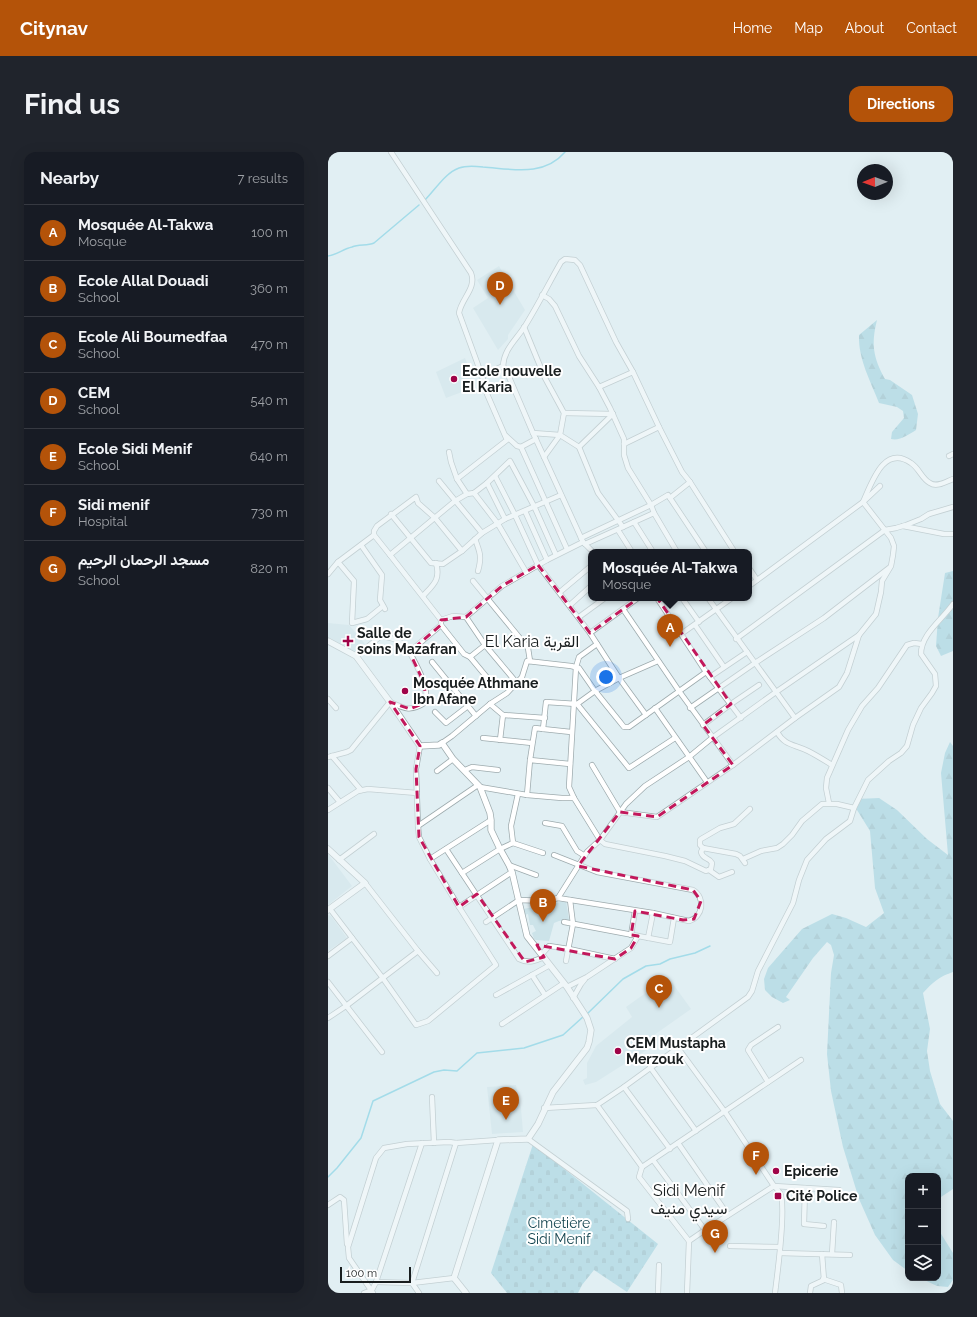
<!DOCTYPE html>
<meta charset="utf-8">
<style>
body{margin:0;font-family:Raleway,Vazirmatn,sans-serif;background:#20242c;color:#f1f3f6}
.controls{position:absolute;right:12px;bottom:12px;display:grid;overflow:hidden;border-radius:8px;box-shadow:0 4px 16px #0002}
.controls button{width:36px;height:36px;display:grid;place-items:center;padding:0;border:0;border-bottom:1px solid #363941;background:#171b24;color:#f1f3f6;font:20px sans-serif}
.compass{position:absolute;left:529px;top:12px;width:36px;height:36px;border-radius:50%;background:#171b24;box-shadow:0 4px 16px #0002;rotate:269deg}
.scale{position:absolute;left:12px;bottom:10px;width:71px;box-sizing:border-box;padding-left:4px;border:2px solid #191e1f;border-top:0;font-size:11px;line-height:14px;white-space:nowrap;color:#191e1f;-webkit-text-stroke:3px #fff;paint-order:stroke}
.you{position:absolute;left:278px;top:525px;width:14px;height:14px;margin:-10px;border:3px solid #fff;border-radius:50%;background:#1a73e8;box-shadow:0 0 0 6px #1a73e833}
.badge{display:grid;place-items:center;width:26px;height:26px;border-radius:50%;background:#b45309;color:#fff;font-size:13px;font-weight:700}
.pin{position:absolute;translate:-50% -33px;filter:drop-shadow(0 1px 2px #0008)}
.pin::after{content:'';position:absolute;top:21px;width:14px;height:12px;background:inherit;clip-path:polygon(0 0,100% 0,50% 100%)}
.popup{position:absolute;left:260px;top:397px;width:164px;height:52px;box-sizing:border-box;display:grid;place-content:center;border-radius:8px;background:#171b24;filter:drop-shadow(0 1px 3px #0005);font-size:13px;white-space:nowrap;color:#9ea1a6}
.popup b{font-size:15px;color:#f1f3f6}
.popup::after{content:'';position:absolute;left:50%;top:100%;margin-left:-8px;border:8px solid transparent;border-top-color:#171b24}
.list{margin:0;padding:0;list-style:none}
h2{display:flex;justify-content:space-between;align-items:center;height:52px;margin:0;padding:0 16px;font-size:17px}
h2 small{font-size:13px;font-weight:400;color:#9ea1a6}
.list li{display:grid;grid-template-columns:26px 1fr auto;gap:12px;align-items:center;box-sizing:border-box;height:56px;padding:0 16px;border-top:1px solid #363941}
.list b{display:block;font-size:15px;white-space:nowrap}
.list p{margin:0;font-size:13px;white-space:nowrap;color:#9ea1a6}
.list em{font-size:13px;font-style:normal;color:#9ea1a6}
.icon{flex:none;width:22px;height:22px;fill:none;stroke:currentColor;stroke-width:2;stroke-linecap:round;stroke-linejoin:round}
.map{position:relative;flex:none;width:625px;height:1141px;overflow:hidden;border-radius:12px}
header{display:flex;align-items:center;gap:24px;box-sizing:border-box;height:56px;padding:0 20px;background:#b45309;color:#fff}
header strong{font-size:19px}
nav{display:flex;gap:22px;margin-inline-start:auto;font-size:14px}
.intro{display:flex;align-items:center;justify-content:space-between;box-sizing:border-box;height:96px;padding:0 24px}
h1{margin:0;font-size:28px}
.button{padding:10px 18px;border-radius:12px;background:#b45309;color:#fff;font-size:14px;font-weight:700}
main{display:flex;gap:24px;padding:0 24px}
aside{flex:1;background:#171b24;border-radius:12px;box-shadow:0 4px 16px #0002}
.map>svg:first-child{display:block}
.built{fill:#cce3e9}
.forest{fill:url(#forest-firs)}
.cemetery{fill:url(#cemetery-stones)}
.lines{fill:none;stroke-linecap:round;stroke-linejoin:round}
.stream{stroke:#57c5de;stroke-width:1.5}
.minor-casing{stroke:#9eabae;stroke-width:6}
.tertiary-casing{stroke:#9eabae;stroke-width:7}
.minor{stroke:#fff;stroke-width:4.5}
.tertiary{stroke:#fff;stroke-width:5.5}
.marked{fill:none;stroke:#c2185b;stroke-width:3;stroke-dasharray:8 5;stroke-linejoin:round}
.poi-dot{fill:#9f0348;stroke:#fff;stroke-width:1.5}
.labels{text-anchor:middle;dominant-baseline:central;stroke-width:4;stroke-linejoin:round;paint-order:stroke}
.poi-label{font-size:14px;font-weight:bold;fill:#191e1f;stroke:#fff;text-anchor:start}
.park-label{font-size:14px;fill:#144550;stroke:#fff}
.quarter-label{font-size:16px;fill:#191e1f;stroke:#fff}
</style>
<header>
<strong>Citynav</strong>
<nav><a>Home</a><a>Map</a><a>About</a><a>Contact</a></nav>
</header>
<div class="intro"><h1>Find us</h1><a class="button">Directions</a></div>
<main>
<aside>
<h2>Nearby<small>7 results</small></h2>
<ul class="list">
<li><span class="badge">A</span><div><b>Mosquée Al-Takwa</b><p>Mosque</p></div><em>100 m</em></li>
<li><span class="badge">B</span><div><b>Ecole Allal Douadi</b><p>School</p></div><em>360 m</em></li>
<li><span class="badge">C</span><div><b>Ecole Ali Boumedfaa</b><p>School</p></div><em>470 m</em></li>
<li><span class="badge">D</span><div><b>CEM</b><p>School</p></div><em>540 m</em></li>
<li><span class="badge">E</span><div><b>Ecole Sidi Menif</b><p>School</p></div><em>640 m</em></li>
<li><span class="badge">F</span><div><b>Sidi menif</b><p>Hospital</p></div><em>730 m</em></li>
<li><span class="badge">G</span><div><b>مسجد الرحمان الرحيم</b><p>School</p></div><em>820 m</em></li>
</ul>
</aside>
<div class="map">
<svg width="625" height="1141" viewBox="0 0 625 1141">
<defs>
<pattern id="forest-firs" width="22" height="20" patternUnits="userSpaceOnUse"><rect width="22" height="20" fill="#8ecbda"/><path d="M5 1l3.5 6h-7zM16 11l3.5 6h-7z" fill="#7aaebb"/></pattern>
<pattern id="cemetery-stones" width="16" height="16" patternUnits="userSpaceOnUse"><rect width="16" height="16" fill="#8ecbda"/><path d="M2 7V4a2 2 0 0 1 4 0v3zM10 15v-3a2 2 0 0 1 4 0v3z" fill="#7aaebb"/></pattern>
</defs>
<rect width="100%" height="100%" fill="#e1eff3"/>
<g class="built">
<path d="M171,114L197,158L180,183V187L170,198L145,156L160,146L149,128Z"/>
<path d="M137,206L144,223L141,225L143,229L141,230L143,234L142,237L118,246L108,220Z"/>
<path d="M0,471L21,473L37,492L26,500L0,485Z"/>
<path d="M0,702L24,734L0,753Z"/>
<path d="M238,749L241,768L231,769L226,771L221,789L208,788L206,787L204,781L208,779L205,773H202L200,762L196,763L195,757Z"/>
<path d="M0,763L3,764L19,786L0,799Z"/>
<path d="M340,825L363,857L319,888L320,897L268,930L257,933L255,928L259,926V911L268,894L304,865L298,855Z"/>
<path d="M188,933L193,956L195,980L164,982L159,935Z"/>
</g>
<g class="forest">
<path d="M549,168C543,192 545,205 557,227L562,228L584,243L590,262L588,278C580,283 572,289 563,287L564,280L576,266L575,259L569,255L551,251C543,230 530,207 531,183Z"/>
<path d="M625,419V499L613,504L608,494L610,466L617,421Z"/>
<path d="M622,590L625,594V820C612,824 604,831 595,841L602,877L599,899L602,919L612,952L625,969V1037L610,1047V1024H580V1119L565,1108L547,1083L531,1047L515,995L503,939L499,902L503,821L506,803L503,793L499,790L485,806L458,845L462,848L455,851L444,845L437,838L436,827L440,816L474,777L504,762L518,766L538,775L556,761L547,736L542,679L529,658V647L551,646L569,658L599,687L620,703L613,621L617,601Z"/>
<path d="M610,1077L625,1101V1128L620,1135L609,1134L592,1126H610Z"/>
</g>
<path class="cemetery" d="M205,992L330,1092L299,1140L266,1118L254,1133L250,1141H179L163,1121Z"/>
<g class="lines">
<g class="stream">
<path d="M97,48C107,38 117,21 131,16C139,13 147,14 155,15C184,17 216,25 237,0"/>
<path d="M0,104C9,103 15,97 24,95C31,92 39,94 46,91L91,53"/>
<path d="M259,862L295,827L318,814L332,812L342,807L367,801L382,794"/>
<path d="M0,1025L9,1016L33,986L45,949L106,920L116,918L129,919L149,901L196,896L235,883L256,864"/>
</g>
<defs>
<g id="minor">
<path d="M63,0L143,121C149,136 133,147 131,161L154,224L159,242L179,288L129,327L139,342"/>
<path d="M214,143L221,147L227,154L251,204L271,235L282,256L296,287V303L300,316L323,353L326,361L349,400"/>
<path d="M196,175L217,226L236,261L232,283L251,295L270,341L295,375"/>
<path d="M175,214L178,218L205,281L232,283"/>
<path d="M154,224L175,214C176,197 188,188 197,174C210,153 221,131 233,110L237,107L247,108L252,113L288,190L305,220L331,275L296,292"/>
<path d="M271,235L305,220"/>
<path d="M236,261L285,262"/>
<path d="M331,275L354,320L362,330L406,399L405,400"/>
<path d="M205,281L255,390L265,400"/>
<path d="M178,284L189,294L193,295L239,397"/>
<path d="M193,295L208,287"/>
<path d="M251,295L285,262"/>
<path d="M121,300L123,310L129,327"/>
<path d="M621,304L625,302"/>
<path d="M216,305L232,283"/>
<path d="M167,324L187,363L210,413L262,481L291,526L267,539L249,552L218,550L215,577L243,580"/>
<path d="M111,329L154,381"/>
<path d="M159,331L177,367"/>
<path d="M146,341L170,372L198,420"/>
<path d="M342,346L362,330"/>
<path d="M197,359L219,408"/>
<path d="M63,362L103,411L115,412L134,399L154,381L177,367L233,343"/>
<path d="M306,370L325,400"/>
<path d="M575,374L616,382H625"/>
<path d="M290,378L304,400"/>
<path d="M46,383V379L49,374L88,345L90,351L107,366L134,399"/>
<path d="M253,386L323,353L340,343L378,400"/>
<path d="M147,387C152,400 154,405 150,419"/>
<path d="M257,392L326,361"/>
<path d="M33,393L54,423L52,448L57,457"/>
<path d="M10,410L26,429L24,471L39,467L55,454"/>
<path d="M421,416L429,428"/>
<path d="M0,422L10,410L46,383L62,403"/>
<path d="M145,429L200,496L202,509"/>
<path d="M421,434L535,350L552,334"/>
<path d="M232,440L263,414"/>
<path d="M95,444C105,433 113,428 108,411"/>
<path d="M329,446L353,482"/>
<path d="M354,446L371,470"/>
<path d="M380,446L467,566"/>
<path d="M242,453L263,434"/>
<path d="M295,457L351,539L405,613"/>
<path d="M138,465L157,493L188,530"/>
<path d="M251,465L277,446"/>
<path d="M113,468L62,403L127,349L139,342L146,341L159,331L182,309L206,354L228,403"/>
<path d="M113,473L136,502L142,505"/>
<path d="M367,473L396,515"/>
<path d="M262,481L310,446"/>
<path d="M408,487L557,378L568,376L578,373L593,367L601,362L625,355"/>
<path d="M269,492L251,505L248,515L241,635L246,646L272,688L277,692L337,704L357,709L378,719L383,717L384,711C381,705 375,708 373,700L375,696L408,702L412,704L417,711"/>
<path d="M157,493L142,505L162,529"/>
<path d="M28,504L53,484C66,486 71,488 80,497L86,496L113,473V468L125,464L138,465L174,434L219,408L255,390"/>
<path d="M104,510L148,564"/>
<path d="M378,520L413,566"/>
<path d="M382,525L419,500"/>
<path d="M0,547L8,556"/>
<path d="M162,552L175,563L172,588"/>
<path d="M249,552L301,616L347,586"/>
<path d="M327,556L379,630"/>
<path d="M362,556L427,511L496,466L561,416"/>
<path d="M107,560L118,571L140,554"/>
<path d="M175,563L217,566"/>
<path d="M318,563L291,526L330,509"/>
<path d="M375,573L403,552L431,533"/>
<path d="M449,580C457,594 466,592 480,599C488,603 496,608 504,613"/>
<path d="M155,586L204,591"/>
<path d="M114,591L124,584L162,552L179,541L194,525L199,509L243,514L251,516L267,539L292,570L296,575H301L378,520L353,482L404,446"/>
<path d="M4,604L33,638"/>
<path d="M0,605L19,600L23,598L62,550C77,557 83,560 98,550C100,531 89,515 80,497"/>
<path d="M202,608L207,576L215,577"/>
<path d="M264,613L292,660L329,665L405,613L467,566L511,535L519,521L531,483L548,462L553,440L554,429L563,414L565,403L566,394L563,386L535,350C544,330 556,292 583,311C591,316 594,327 602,331C609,336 619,329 625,327"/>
<path d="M137,618L144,615L170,618"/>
<path d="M109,619L125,607"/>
<path d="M152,635L199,643L234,646H246"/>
<path d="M0,636L11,649"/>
<path d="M199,643L202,608L242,612"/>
<path d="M501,651L498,636L499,626L520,578L534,554L550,536L579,493L586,491L594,492"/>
<path d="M0,658L30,639L40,637L89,641"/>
<path d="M217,671L234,674L249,699L257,704"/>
<path d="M90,674L150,633"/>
<path d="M185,691L215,701"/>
<path d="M375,696L372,693V688L373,687L392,676L406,672L422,657"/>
<path d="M118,697L191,807C201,812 206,809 216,805"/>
<path d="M226,703L269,720L365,738C378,746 375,765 361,769L325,761L230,746"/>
<path d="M102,707L163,668"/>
<path d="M415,707L433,699L449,696L455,692L464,683L474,669L494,652H509L526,656"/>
<path d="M11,708L46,682"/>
<path d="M181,713L208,723"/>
<path d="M381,718L391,725L404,720"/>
<path d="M134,721L172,697L185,691L183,674L190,642"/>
<path d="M131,755L184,720"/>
<path d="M2,757L54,825L88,873L100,869L168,813L131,755L102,707L91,685L90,674L88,617L92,594"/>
<path d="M158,770L191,748L218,749L230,746L259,700L272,688L298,652L317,634L361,605L384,586L448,540L531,483"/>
<path d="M236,770L342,790L346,766"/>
<path d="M303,783L307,759"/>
<path d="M320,786L325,761"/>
<path d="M90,799L109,821"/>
<path d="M214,802L221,794L241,797L287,807"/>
<path d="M0,804L24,786"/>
<path d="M238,809L245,772L242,748"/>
<path d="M204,823L217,843"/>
<path d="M0,830L54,900"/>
<path d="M239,835L259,825L303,796L310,784"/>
<path d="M168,843L222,813"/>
<path d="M245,846L253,832L257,827"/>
<path d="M0,866L18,854L90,799L37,731"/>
<path d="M174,872L236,831"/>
<path d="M350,896L397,960L446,1034C448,1036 451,1039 452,1041C459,1053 449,1124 447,1141"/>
<path d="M322,915L368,979"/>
<path d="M440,930L420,898L423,893L450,875"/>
<path d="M296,935L342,997"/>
<path d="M104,945L106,991"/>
<path d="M269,953L314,1015L311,1025L361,1089L359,1141"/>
<path d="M216,956L269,953L296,935L420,845L424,839L430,819L465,751L471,728L479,708L498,687L522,669L526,656L540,628L561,609L573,601L579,594L585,573L593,556L604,541L608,534L607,522L593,502C593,482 614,468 625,452"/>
<path d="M200,987L299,1059L300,1067"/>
<path d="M94,991L48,1130L84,1131L126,1126"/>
<path d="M350,991L400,1063"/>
<path d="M325,1008L377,1078"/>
<path d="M314,1015L473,908"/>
<path d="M477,1036L476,1072L496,1074"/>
<path d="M0,1053L12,1045L16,1048L19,1092"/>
<path d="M361,1089L377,1078L446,1034L511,1038"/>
<path d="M402,1094L452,1095"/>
<path d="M452,1101L522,1103"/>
<path d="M504,1102L506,1070"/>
<path d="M495,1127L513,1133L514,1141"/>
<path d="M36,1141L44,1138L48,1130"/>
<path d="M45,1141L21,1106L20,1095L48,1006L56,996L79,992L121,990L128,991L170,988"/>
<path d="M91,1141L84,1131L128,991"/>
<path d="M330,1141L331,1113"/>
<path d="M482,1141L483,1134L496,1128L494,1102"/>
</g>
<g id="tertiary">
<path d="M0,489L28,504L62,550L92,594L111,593L114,591L125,607L152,635L162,661L163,668V678L172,697L181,713L184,720L199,784L239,835L259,866L263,878L261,890L259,896L225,940L210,972L200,987L170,988L126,1126L138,1141"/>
<path d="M0,697L37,731L0,758"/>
</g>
</defs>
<use href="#minor" class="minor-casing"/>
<use href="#tertiary" class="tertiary-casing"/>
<use href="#minor" class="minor"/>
<use href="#tertiary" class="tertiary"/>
</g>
<path d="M0 0H625V1141H0ZM210,413L262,481L323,437L403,552L375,573L405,613L329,665L292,660L250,714L365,738L373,749L366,767L355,768L307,759L303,783L310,784L303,796L287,807L209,793L216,805L197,810L149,742L131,755L91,685L88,617L92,594L62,550L82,557L98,550L96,531L80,497L86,496L113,473V468L138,465L174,434Z" fill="#e1eff3" fill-opacity=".55" fill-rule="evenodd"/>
<path class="marked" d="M210,413L262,481L323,437L403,552L375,573L405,613L329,665L292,660L250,714L365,738L373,749L366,767L355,768L307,759L303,783L310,784L303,796L287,807L209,793L216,805L197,810L149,742L131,755L91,685L88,617L92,594L62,550L82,557L98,550L96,531L80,497L86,496L113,473V468L138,465L174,434Z"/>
<g class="poi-dot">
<circle cx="126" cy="227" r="4"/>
<path d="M18 483h4v4h4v4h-4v4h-4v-4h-4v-4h4z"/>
<circle cx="77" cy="539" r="4"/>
<circle cx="290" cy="899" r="4"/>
<circle cx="448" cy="1019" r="4"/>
<rect x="446" y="1040" width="8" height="8" rx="2"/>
</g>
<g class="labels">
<g class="poi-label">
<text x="134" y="219">Ecole nouvelle<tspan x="134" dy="16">El Karia</tspan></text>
<text x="29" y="481">Salle de<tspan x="29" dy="16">soins Mazafran</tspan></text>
<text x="85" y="531">Mosquée Athmane<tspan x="85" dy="16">Ibn Afane</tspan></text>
<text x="298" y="891">CEM Mustapha<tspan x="298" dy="16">Merzouk</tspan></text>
<text x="456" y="1019">Epicerie</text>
<text x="458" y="1044">Cité Police</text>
</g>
<g class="park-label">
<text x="231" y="1071">Cimetière<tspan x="231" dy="16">Sidi Menif</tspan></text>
</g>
<g class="quarter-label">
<text x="204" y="489">El Karia القرية</text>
<text x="361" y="1038">Sidi Menif<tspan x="361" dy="18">سيدي منيف</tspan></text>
</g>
</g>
</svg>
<div class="controls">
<button>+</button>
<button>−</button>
<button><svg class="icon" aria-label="layers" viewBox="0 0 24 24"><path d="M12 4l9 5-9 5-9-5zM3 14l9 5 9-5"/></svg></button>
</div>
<svg class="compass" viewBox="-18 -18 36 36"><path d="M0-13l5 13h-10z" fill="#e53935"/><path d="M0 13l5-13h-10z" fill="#9ea1a6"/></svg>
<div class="scale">100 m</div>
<div class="you"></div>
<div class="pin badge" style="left:342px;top:495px">A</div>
<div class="popup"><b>Mosquée Al-Takwa</b>Mosque</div>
<div class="pin badge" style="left:215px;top:770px">B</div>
<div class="pin badge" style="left:331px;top:856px">C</div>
<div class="pin badge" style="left:172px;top:153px">D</div>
<div class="pin badge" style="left:178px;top:968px">E</div>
<div class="pin badge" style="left:428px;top:1023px">F</div>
<div class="pin badge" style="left:387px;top:1101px">G</div>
</div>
</main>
